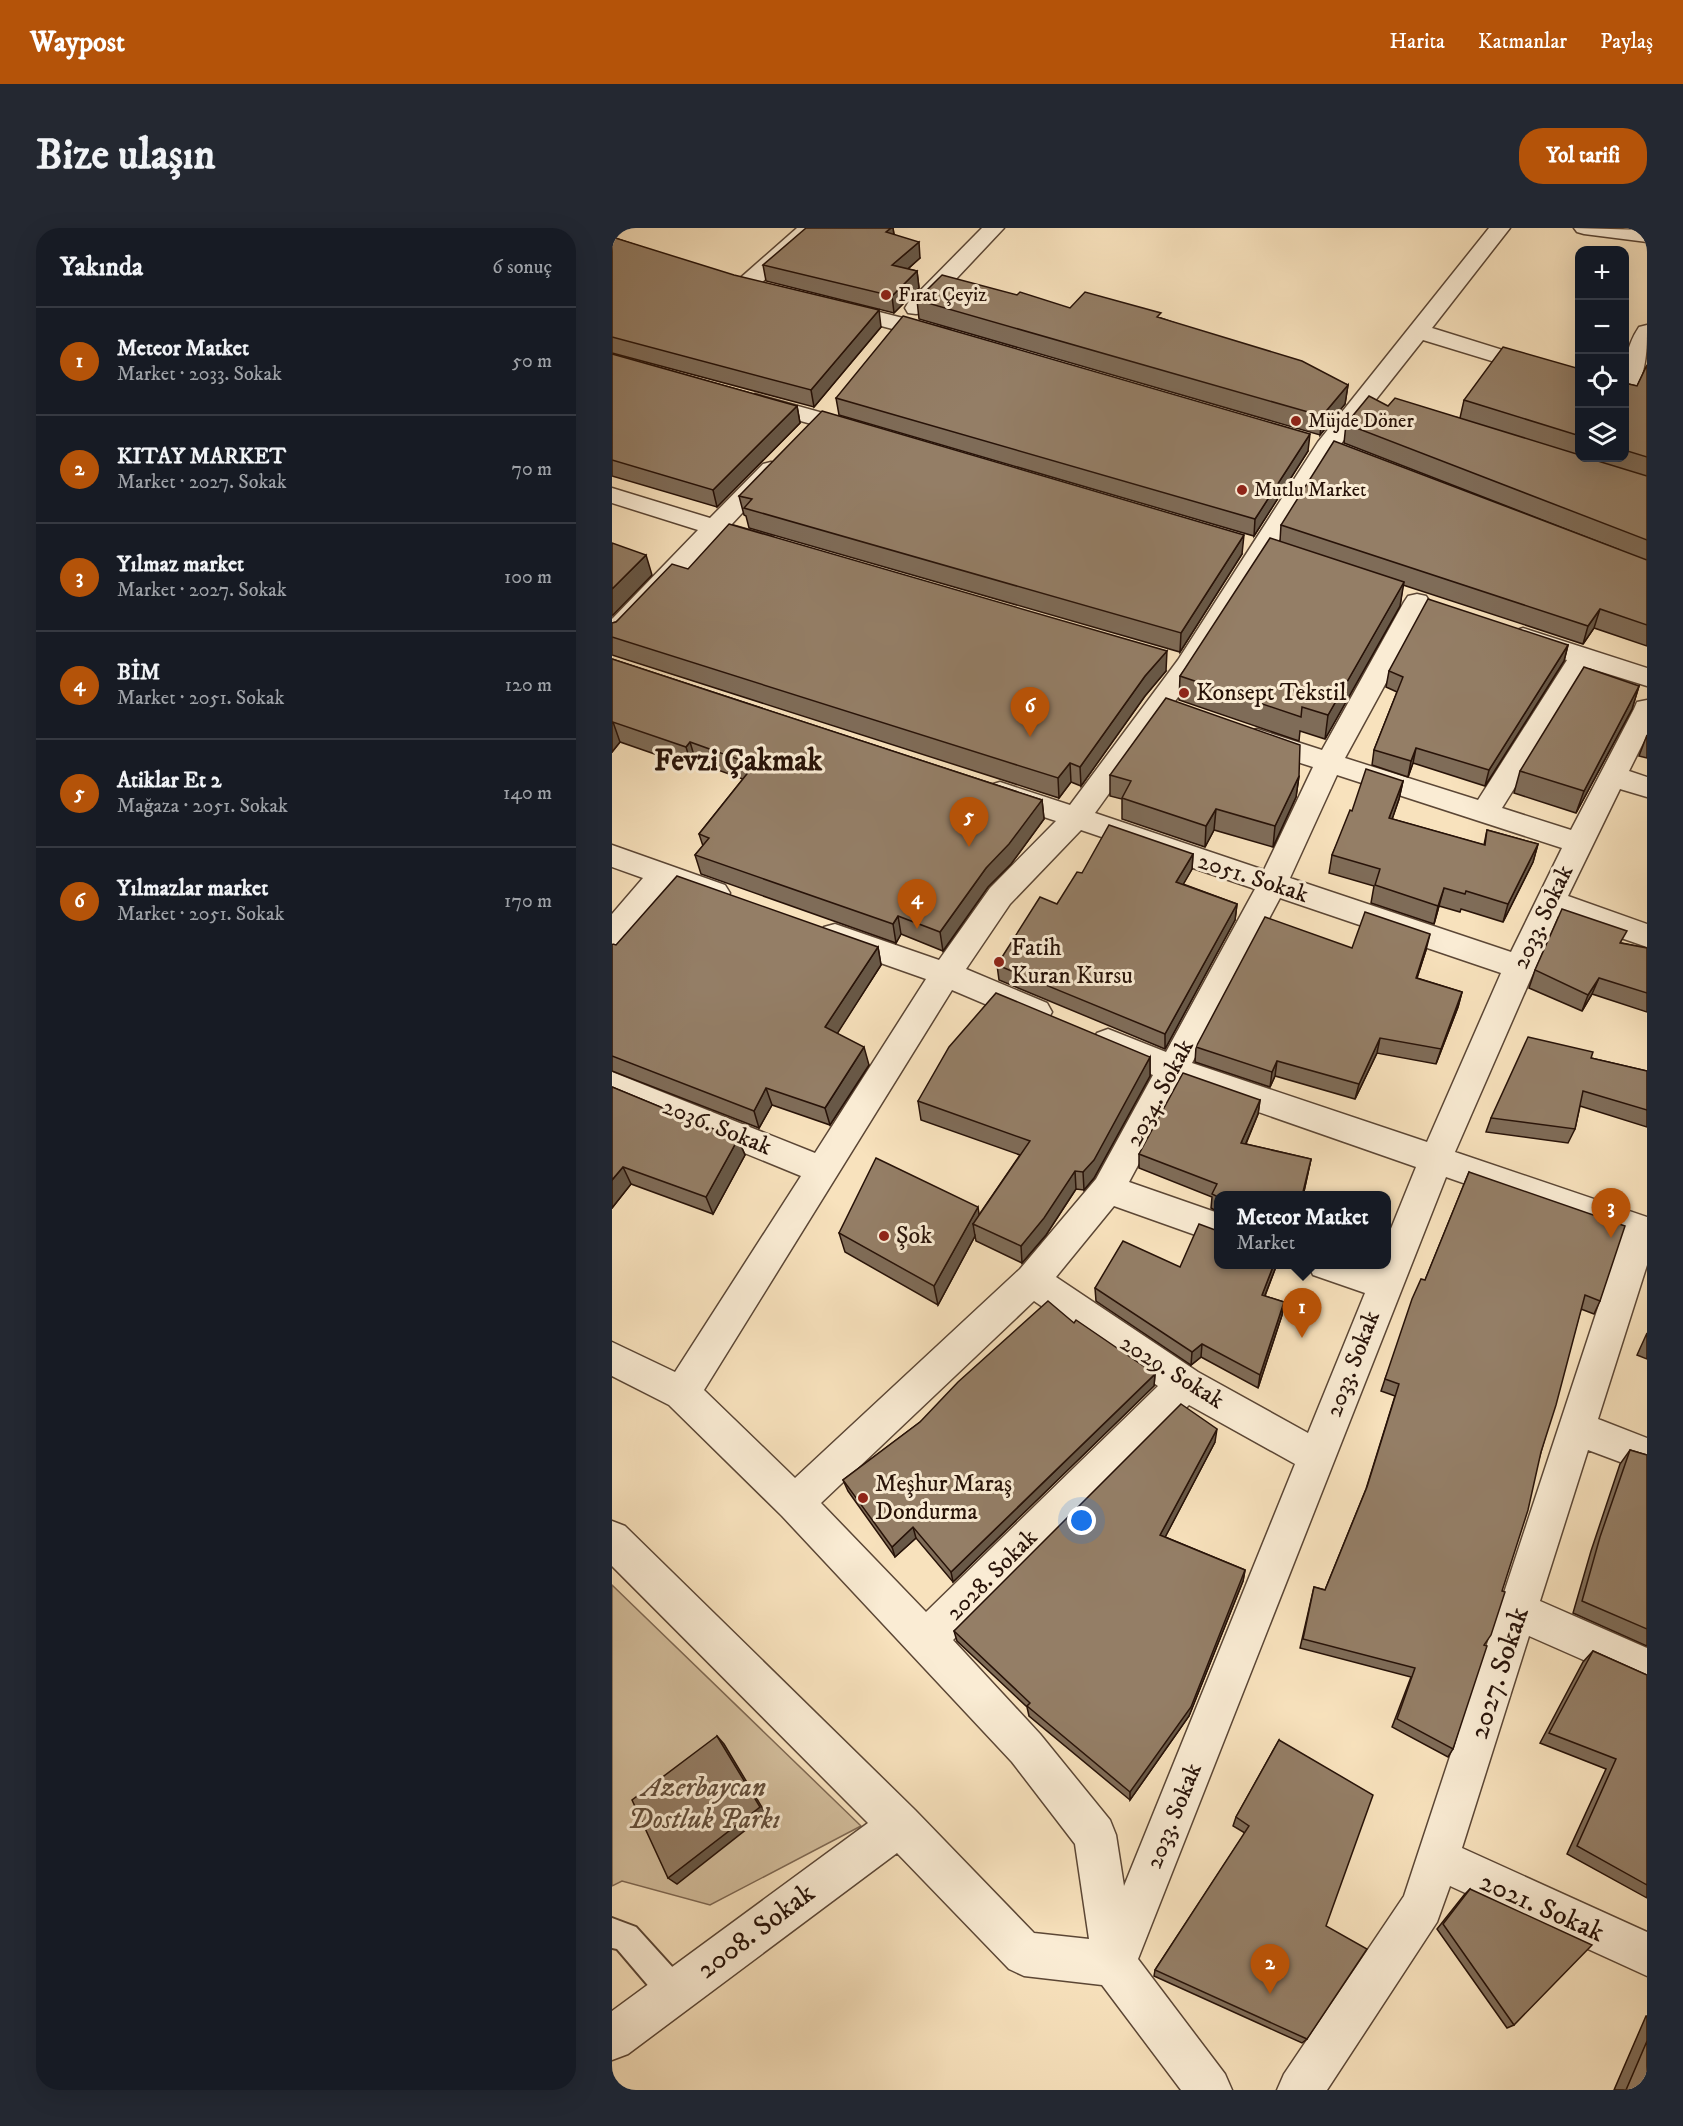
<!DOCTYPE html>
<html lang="tr">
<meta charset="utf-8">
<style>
body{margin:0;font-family:"IM FELL DW Pica",serif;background:#242831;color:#f1f3f6}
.controls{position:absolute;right:18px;top:18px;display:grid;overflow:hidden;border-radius:12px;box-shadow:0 6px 24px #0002}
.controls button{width:54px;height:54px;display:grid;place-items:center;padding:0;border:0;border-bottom:2px solid #363941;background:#171b24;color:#f1f3f6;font:30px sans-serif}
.you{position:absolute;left:470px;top:1293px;width:21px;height:21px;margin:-15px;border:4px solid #fff;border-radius:50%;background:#1a73e8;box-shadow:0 0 0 9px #1a73e833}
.badge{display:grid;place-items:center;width:39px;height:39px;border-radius:50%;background:#b45309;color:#fff;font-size:20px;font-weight:700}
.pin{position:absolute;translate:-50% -50px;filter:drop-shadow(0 2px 3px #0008)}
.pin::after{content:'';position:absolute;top:32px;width:21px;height:18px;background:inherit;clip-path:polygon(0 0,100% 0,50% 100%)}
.popup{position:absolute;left:602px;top:963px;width:177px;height:78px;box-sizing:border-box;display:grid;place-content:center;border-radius:12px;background:#171b24;filter:drop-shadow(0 2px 4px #0005);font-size:20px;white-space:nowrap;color:#9ea1a6}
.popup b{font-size:22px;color:#f1f3f6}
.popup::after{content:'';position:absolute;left:50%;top:100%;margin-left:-12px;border:12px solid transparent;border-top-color:#171b24}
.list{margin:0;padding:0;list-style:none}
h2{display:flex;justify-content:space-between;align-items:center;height:78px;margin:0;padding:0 24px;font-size:26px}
h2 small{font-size:20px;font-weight:400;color:#9ea1a6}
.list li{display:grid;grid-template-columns:39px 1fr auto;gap:18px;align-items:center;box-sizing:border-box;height:108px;padding:0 24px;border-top:2px solid #363941}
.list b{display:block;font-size:22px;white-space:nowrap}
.list p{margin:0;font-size:20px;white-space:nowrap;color:#9ea1a6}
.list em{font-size:20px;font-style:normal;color:#9ea1a6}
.icon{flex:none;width:33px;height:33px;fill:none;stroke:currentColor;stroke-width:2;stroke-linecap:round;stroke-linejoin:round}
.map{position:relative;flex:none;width:1035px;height:1862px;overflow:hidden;border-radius:24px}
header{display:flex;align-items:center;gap:36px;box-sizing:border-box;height:84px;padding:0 30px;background:#b45309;color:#fff}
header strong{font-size:28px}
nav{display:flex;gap:33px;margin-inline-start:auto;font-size:21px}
.intro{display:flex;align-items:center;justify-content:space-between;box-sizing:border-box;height:144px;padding:0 36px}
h1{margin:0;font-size:42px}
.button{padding:15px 27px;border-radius:24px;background:#b45309;color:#fff;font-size:21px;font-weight:700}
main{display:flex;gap:36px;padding:0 36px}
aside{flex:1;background:#171b24;border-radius:24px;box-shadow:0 6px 24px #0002}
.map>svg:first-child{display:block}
.green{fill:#d4bf9e;stroke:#7e6853;stroke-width:1.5}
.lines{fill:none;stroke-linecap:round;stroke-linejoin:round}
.service-casing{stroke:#5b4635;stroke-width:4}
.minor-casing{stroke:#5b4635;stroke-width:3}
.service{fill:#faecd4;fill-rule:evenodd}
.minor{fill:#faecd4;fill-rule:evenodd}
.wall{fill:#7f6c58;stroke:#271208;stroke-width:1.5}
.shaded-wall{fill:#685847;stroke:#271208;stroke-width:1.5}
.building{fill:#947e66;stroke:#271208;stroke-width:1.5}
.poi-dot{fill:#8f2418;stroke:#faecd4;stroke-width:2}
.labels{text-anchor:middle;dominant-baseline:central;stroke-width:6;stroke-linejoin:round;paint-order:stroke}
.far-poi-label{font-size:20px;fill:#271208;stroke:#faecd4;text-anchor:start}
.poi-label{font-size:24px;fill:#271208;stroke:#faecd4;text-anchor:start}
.street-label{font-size:24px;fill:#271208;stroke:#faecd4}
.near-street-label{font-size:28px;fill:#271208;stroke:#faecd4}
.near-park-label{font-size:28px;font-style:italic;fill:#644f3c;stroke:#faecd4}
.district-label{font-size:30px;font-weight:bold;fill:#271208;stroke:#faecd4}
</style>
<header>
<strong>Waypost</strong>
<nav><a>Harita</a><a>Katmanlar</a><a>Paylaş</a></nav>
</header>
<div class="intro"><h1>Bize ulaşın</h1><a class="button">Yol tarifi</a></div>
<main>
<aside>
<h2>Yakında<small>6 sonuç</small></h2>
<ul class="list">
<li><span class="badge">1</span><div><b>Meteor Matket</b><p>Market · 2033. Sokak</p></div><em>50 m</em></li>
<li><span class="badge">2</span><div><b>KITAY MARKET</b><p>Market · 2027. Sokak</p></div><em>70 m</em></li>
<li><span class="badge">3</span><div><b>Yılmaz market</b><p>Market · 2027. Sokak</p></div><em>100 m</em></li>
<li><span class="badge">4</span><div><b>BİM</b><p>Market · 2051. Sokak</p></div><em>120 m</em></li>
<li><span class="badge">5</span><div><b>Atiklar Et 2</b><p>Mağaza · 2051. Sokak</p></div><em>140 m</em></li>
<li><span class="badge">6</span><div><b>Yılmazlar market</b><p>Market · 2051. Sokak</p></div><em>170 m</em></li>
</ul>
</aside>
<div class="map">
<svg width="1035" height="1862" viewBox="0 0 1035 1862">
<rect width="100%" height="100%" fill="#f8e2bd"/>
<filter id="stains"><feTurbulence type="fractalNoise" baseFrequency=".00333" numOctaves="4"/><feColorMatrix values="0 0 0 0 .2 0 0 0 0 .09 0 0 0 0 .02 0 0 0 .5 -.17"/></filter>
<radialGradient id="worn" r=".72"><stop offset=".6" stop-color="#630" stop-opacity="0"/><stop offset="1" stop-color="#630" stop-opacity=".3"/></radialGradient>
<path class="green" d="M0,1357L249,1598L98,1677L10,1653L0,1658Z"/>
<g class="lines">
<defs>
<path id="service" d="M0,1690L24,1699L73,1753L77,1764L73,1775L62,1779L51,1775L5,1721L0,1720Z"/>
<g id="minor">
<path d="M185,0H207L142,62L134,63L126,62L123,57L126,52Z"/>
<path d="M370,0H392L312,85L304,86L296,85L293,80L296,75Z"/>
<path d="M877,0H898L820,100L968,146V160L811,112L724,222L584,444L483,585L652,642L701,539L635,518L631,511L635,504L645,501L710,522L792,374L796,368L805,366L814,368L818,374L733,530L866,572L955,432L902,415L898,409L902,403L911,400L920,403L1035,440V458L977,440L890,580L959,602L1022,481L1025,474L1035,472V507L1017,543L1035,549V569L1008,561L956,668L1035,696V719L946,688L843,924L1035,989V1037L986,1191L1035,1210V1244L976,1222L928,1373L1035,1420V1460L917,1408L850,1620L1035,1704V1748L838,1658L825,1694L715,1862H665L672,1846L792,1668L1009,1010L834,949L526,1731L613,1846L620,1862H569L490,1757L412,1748L397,1741L285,1625L16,1826L0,1832V1783L256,1595L0,1338V1293L13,1298L303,1582L422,1705L477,1711L463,1616L400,1534L170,1288L57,1177L0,1148V1114L63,1144L189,948L0,871V844L203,925L314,751L212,715L208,707L212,699L223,696L327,732L378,660L444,593L378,571L374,564L378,557L388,554L458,577L566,432L706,214ZM725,547L950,620L899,724L678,650ZM469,602L643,661L554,824L496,801L485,805L480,814L485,823L541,847L484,951L408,1041L183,1250L92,1162L340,762L413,793L424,796L435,793L440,784L435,775L354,741L398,676ZM668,670L889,745L815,914L580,835ZM569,857L804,939L774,1013V1036H765L764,1039L757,1036H696L701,1047L753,1065L696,1205L586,1144L444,1049L502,978L606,1015V985L517,954ZM422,1073L546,1158L314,1384L209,1275ZM577,1177L683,1236L512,1658L504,1607L498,1592L428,1506L341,1412Z"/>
<path d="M962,0L1035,2V14L972,6L965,4Z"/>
<path d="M224,73L338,102L341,107L338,112L330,114L216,84L213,79L216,74Z"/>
<path d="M1035,97C1035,122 1035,145 1020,167L1012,169C1012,144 1012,121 1027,99Z"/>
<path d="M143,166L254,197L258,202L254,207L246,209L135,178L132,173L135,168Z"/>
<path d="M159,234L167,236L171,241L119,297L161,309L164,315L161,321L152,323L107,309L9,412L0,415V391L86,302L0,275V260L98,290L151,236Z"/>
<path d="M0,617L113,657L118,665L113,673L103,676L56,660L11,715L0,718V686L31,650L0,639Z"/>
</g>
</defs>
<use href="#service" class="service-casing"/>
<use href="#minor" class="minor-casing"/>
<use href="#service" class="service"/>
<use href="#minor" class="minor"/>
</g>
<g class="wall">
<path d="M281,0L282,6L308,30L296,41L305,43L307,60L282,85L154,53L151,37Z"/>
<path d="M0,9L269,99L202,179L0,125Z"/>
<path d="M305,72L458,80L549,90L736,157L733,176L708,207L307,91Z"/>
<path d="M0,126L185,178L188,195L105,279L0,248Z"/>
<path d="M1035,137V418L982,400L971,416L791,357L788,378L713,511L688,503L687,513L567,472L568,448L668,313L669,297L1008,322L732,215L734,196L776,178L848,190L852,172L968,141V230H1012V155L1025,158Z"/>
<path d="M224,170L696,223L642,308L227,187Z"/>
<path d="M127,268L630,326L568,424L137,300L134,288L132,287Z"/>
<path d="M76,341L554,443L533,468L469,558L459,554L447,570L0,427V395L4,394Z"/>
<path d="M956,417L952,433L873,558L801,535L796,549L760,537L762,522L785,464L774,459L777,443Z"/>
<path d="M0,431L430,572L432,591L399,636L376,659L331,723L289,706L284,715L89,646L83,627L91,618L87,606L131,551L84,534L80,539L8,514L0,524Z"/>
<path d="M1027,458L1020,481L964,585L902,565L908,543Z"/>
<path d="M1035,507V530L1027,528Z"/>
<path d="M498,547L687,548L684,569L661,619L602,602L593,619L510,591V571L498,568Z"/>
<path d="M791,553L787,571L780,591L872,617L875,602L926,616L921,634L891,694L849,681L848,684L827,678L822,696L759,675L762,658L717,645L720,627L740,583Z"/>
<path d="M581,626L580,641L571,656L625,676L623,692L553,821L387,752L385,737L445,676L470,645Z"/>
<path d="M1010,715L1035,720V784L980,766L970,783L917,760L923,742Z"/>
<path d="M0,717L266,719L269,737L225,805L257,837L218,897L160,877L147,900L0,843Z"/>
<path d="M740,720L814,722L805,750L850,764L846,779L824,836L765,825L743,871L663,848L658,859L583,834L584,819Z"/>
<path d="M538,829V848L482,950L472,962L464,961L434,1007L410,1035L364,1013L363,1008L326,1077L233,1024L227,1005L367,987L408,927L309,892L306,873Z"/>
<path d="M979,830L1035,843V899L968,878L963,901L956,915L874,904L879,890Z"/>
<path d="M0,859L126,911L133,927L101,986L19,956L0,980Z"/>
<path d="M648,872L646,886L634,916L699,931L691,968H606V984L599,980L600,969L527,940V926Z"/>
<path d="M857,944L988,1073L982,1086L969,1081L929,1224L841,1521L836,1529L780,1499L799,1449L688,1420L702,1359L713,1362L754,1261L783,1168L769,1163L773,1151Z"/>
<path d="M606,1036H665L653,1068L672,1074L670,1087L646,1160L589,1129L579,1137L484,1073L483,1060L568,1039Z"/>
<path d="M462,1095L543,1146L542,1158L341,1354L304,1310L283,1329L236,1263L231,1252L308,1194Z"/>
<path d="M1035,1105V1131L1025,1127Z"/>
<path d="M603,1214L553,1309L633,1342L631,1353L577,1488L518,1572L417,1488L415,1479L345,1413L342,1403Z"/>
<path d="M1018,1222L1035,1227V1418L961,1385L979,1323L1008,1236Z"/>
<path d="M981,1423L1035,1447V1670L955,1626L994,1541L928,1515L971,1434Z"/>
<path d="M667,1512L714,1698L695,1811L690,1815L542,1748L543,1742L633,1605L621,1598L624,1589Z"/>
<path d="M858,1661L902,1797L895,1800L825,1701L852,1667Z"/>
<path d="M1034,1788H1035V1862H1002Z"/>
</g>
<g class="shaded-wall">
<path d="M279,0H281L283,15L274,4Z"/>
<path d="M307,14L308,30L282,53L280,37Z"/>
<path d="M305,43L307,60L282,85L280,68Z"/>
<path d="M267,82L269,99L202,179L199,162Z"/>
<path d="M736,157L733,176L708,207L710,188Z"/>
<path d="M185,178L188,195L105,279L101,262Z"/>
<path d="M698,206L696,223L642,308L643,291Z"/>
<path d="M632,307L630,326L568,424L569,405Z"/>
<path d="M34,327L40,347L0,388V361Z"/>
<path d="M792,354L788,378L713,511L716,487Z"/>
<path d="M988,381L982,400L971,416L976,398Z"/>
<path d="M956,417L952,433L873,558L877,542Z"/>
<path d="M555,423L554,443L533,468L469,558L468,539L533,448Z"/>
<path d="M1027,458L1020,481L964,585L972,563Z"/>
<path d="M1,494L8,514L0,524V495Z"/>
<path d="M78,514L84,534L80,539L74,519Z"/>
<path d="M804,520L801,535L796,549L799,533Z"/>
<path d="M458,535L459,554L447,570L446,550Z"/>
<path d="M687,548L684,569L661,619L663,598Z"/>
<path d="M791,553L787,571L774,609L777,590Z"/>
<path d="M430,572L432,591L399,636L376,659L331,723L328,704L374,640Z"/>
<path d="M604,581L602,602L593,619L594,598Z"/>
<path d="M926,616L921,634L891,694L896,676Z"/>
<path d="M581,626L580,641L564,669V654Z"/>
<path d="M832,660L822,696L826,678Z"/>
<path d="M625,676L623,692L553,821V806Z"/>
<path d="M286,688L289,706L284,715L281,696Z"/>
<path d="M818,706L814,722L800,765L804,750Z"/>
<path d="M266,719L269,737L218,817L213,799Z"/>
<path d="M987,750L980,766L970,783L976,767Z"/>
<path d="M850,764L846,779L824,836L829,821Z"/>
<path d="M768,810L765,825L743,871L747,856Z"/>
<path d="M252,819L257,837L218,897L213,880Z"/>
<path d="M538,829V848L482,950L472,962L471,944Z"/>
<path d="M665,833L663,848L658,859L660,844Z"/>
<path d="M154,860L160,877L147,900L142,883Z"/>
<path d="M648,872L646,886L628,929L629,915Z"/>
<path d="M126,911L133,927L101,986L94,969Z"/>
<path d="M699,931L691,968H690Z"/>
<path d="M11,939L19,956L0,980V952Z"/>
<path d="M463,943L464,961L434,1007L410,1035L409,1018Z"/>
<path d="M366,979L369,999L361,996L363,1008L326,1077L322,1058Z"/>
<path d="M662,1036H665L648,1080L650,1067Z"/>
<path d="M672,1074L670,1087L646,1160L648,1147Z"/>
<path d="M590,1116L589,1129L579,1137L580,1124Z"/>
<path d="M543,1146L542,1158L341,1354L339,1344Z"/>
<path d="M605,1201L603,1214L548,1319V1307Z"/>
<path d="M301,1299L304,1310L283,1329L280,1319Z"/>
<path d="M633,1342L631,1353L577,1488L518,1572V1564Z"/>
<path d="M105,1508L112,1516L154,1586L65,1656L56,1650Z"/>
</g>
<g class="building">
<path d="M194,0H279L274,4L307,14L280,37L305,43L280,68L151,37Z"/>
<path d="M0,9L122,47L267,82L199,162L0,109Z"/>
<path d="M330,47L405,67L408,64L458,80L473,64L549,85L545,89L690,133L736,157L710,188L305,72Z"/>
<path d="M291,88L698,206L643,291L224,170Z"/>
<path d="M891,119L968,141V208L852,172Z"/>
<path d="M0,126L185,178L101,262L0,232Z"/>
<path d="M1035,137V229L1012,222V155L1025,158Z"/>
<path d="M757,168L776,178L783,170L968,227V230H976L1035,248V312L734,196Z"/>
<path d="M210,183L632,307L569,405L132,280L140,271L127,268Z"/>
<path d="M722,213L1035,332V397L988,381L976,398L669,297Z"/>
<path d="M117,296L555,423L533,448L468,539L458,535L446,550L0,409V395L4,394L60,336L76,341Z"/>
<path d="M658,310L792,354L716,487L690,479L689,489L568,448Z"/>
<path d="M0,315L34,327L0,361Z"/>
<path d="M816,371L956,417L877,542L804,520L799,533L762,522L791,449L777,443Z"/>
<path d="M0,431L430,572L397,616L374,640L328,704L286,688L281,696L83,627L97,610L87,606L142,537L78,514L74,519L1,494L0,495Z"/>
<path d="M972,439L1027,458L972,563L908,543Z"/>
<path d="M554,470L688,517L687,548L663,598L604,581L594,598L510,570L519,553L498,547Z"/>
<path d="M754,541L791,553L777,590L873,617L875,602L926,616L896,676L854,663L853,666L832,660L826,678L763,657L768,641L720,627L738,582L740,583Z"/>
<path d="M497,597L581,626L564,654L625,676L553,806L385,737L428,669L445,676L465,644L470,645Z"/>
<path d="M65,648L266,719L213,799L252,819L213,880L154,860L142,883L0,828V717L1,716L4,717Z"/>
<path d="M950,681L1015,703L1008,715L1035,720V765L987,750L976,767L923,742Z"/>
<path d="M753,684L818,706L804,750L850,764L829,821L768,810L747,856L665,833L660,844L584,819L653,689L740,720Z"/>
<path d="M384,765L538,829L482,932L471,944L463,943L432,990L409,1018L361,996L418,913L306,873L337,819Z"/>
<path d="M916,809L981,824L979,830L1035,843V882L971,863L963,901L879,890Z"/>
<path d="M571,845L648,872L629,915L699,931L690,968H606V969L600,966L605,956L527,926Z"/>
<path d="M0,859L126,911L94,969L11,939L0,952Z"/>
<path d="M264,930L366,979L322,1058L227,1005Z"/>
<path d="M857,944L1013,998L988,1073L973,1067L944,1177L929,1224L916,1282L890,1363L893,1364L879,1407L872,1417L875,1418L841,1521L785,1491L803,1440L691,1411L702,1359L713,1362L755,1259L787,1156L773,1151L800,1071L809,1051L813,1052Z"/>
<path d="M587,996L606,1003V1036H662L650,1067L672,1074L648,1147L590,1116L580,1124L483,1060L511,1013L568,1039Z"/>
<path d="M436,1073L462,1095L464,1092L543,1146L339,1344L301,1299L280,1319L231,1252L308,1194L346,1154Z"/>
<path d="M569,1176L605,1201L548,1307L633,1342L579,1479L518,1564L415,1478L418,1475L342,1403Z"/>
<path d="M1018,1222L1035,1227V1401L970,1373L988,1309Z"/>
<path d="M981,1423L1035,1447V1657L965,1618L1004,1531L937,1505Z"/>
<path d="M105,1508L148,1579L56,1650L20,1572Z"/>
<path d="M667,1512L761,1567L714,1698L755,1721L695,1811L543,1742L637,1598L624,1589Z"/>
<path d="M858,1661L980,1717L902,1797L831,1696Z"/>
<path d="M1035,1813V1862H1014Z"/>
</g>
<g class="poi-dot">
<circle cx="274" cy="67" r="6"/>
<circle cx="684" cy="193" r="6"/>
<circle cx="630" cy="262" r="6"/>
<circle cx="572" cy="465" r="6"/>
<circle cx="387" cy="734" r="6"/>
<circle cx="272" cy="1008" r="6"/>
<circle cx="251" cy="1270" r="6"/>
</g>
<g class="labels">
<g class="far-poi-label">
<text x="286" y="67">Fırat Çeyiz</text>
<text x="696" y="193">Müjde Döner</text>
<text x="642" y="262">Mutlu Market</text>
</g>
<g class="poi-label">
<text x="584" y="465">Konsept Tekstil</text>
<text x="399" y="720">Fatih<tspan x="399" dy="28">Kuran Kursu</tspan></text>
<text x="284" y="1008">Şok</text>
<text x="263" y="1256">Meşhur Maraş<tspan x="263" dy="28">Dondurma</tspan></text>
</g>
<g class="street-label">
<text transform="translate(641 650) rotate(18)">2051. Sokak</text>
<text transform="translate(931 689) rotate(-65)">2033. Sokak</text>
<text transform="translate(548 865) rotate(-62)">2034. Sokak</text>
<text transform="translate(105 899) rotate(22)">2036. Sokak</text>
<text transform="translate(741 1136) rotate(-69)">2033. Sokak</text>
<text transform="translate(560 1144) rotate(32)">2029. Sokak</text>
<text transform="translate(380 1347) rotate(-45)">2028. Sokak</text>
<text transform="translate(562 1588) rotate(-68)">2033. Sokak</text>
</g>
<g class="near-street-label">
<text transform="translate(887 1445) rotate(-72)">2027. Sokak</text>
<text transform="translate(930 1679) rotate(24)">2021. Sokak</text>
<text transform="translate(144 1703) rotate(-37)">2008. Sokak</text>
</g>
<g class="near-park-label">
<text x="92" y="1559">Azerbaycan<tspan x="92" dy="32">Dostluk Parkı</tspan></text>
</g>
<g class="district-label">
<text x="126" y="533">Fevzi Çakmak</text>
</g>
</g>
<rect width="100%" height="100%" filter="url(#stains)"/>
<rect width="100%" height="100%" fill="url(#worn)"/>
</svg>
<div class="controls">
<button>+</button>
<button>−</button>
<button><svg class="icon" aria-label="locate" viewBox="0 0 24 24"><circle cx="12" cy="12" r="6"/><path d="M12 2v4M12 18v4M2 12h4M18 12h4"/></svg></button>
<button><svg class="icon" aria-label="layers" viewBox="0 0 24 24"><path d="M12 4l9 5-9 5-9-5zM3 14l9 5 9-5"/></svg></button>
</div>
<div class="you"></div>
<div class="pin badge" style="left:690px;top:1110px">1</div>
<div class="popup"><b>Meteor Matket</b>Market</div>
<div class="pin badge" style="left:658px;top:1766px">2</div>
<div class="pin badge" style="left:999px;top:1010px">3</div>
<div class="pin badge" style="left:305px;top:701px">4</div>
<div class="pin badge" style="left:357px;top:619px">5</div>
<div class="pin badge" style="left:418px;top:509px">6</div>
</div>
</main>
